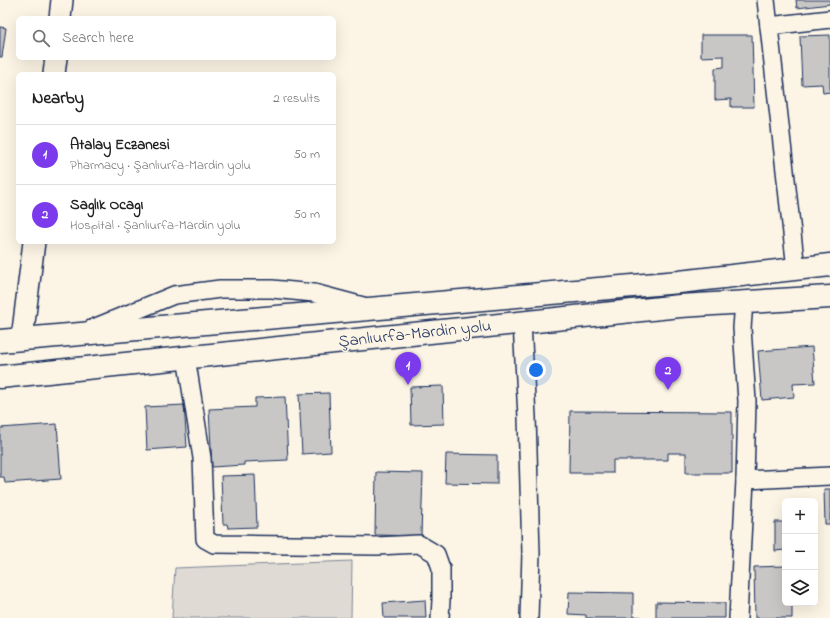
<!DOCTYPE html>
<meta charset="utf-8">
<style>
body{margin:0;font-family:"Indie Flower",sans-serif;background:#f6f6f6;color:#222}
.controls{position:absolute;right:12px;bottom:12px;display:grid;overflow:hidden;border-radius:6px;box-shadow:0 4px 16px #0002}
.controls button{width:36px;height:36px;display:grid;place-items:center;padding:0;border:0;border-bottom:1px solid #e0e0e0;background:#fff;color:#222;font:20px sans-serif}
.you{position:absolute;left:536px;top:370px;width:14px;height:14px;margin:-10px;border:3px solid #fff;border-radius:50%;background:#1a73e8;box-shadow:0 0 0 6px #1a73e833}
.badge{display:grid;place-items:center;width:26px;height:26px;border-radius:50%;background:#7c3aed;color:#fff;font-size:13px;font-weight:700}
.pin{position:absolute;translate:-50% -33px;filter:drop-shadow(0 1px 2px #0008)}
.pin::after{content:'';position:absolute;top:21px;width:14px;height:12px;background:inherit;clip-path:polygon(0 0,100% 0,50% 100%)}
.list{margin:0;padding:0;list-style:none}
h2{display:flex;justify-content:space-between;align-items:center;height:52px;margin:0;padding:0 16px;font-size:17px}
h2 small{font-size:13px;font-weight:400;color:#767676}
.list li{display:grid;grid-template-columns:26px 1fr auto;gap:12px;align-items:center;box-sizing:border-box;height:60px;padding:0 16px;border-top:1px solid #e0e0e0}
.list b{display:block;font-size:15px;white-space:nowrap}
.list p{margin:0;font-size:13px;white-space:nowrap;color:#767676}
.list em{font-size:13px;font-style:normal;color:#767676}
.icon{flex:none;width:22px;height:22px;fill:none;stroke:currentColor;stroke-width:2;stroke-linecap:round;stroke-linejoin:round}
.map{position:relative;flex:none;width:830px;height:618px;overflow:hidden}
.search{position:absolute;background:#fff;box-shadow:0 4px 16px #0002;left:16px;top:16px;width:320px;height:44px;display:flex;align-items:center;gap:10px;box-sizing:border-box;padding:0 14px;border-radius:6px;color:#767676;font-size:15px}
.panel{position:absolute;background:#fff;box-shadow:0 4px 16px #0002;left:16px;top:72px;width:320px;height:172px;border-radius:6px}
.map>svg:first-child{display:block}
.green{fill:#dfdbd4;stroke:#7d8599}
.building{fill:#c8c7c6;stroke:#1b2f5e}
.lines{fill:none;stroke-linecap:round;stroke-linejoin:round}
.minor-casing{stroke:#1b2f5e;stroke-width:20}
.tertiary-casing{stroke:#1b2f5e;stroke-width:24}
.trunk-casing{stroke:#1b2f5e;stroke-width:25}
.minor{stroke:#fcf5e5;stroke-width:17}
.tertiary{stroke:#fcf5e5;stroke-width:21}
.trunk{stroke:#fcf5e5;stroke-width:22}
.labels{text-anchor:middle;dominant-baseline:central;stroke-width:3.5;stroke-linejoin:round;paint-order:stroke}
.street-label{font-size:17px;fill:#1b2f5e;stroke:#fcf5e5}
</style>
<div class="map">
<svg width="830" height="618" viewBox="0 0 830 618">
<rect width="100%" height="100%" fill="#fcf5e5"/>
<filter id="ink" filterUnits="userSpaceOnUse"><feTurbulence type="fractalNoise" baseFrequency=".025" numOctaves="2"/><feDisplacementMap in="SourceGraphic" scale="8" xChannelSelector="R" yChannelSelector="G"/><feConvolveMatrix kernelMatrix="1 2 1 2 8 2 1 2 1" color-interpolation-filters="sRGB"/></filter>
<g filter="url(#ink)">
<path class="green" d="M352,561L351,618H172L175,568Z"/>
<g class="building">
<path d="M796,0H830V4L797,8Z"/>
<path d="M0,27L6,28L2,57H0Z"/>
<path d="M701,35H752L754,107H731V99L715,100V68L724,67V56L701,57Z"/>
<path d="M830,35V92L823,93L822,84L802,85L800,36Z"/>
<path d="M812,347L815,383L793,384L794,397L762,400L758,351Z"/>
<path d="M443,386L444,424L411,425L410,387Z"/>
<path d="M329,393L331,452L302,454L299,394Z"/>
<path d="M285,397L288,460L244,462V465L212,467L209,409L255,407V398Z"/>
<path d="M184,405L187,447L147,450L145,407Z"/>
<path d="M570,411L732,412V473H686V453H668V460H613V473H569Z"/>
<path d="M57,424L61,479L5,483L4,477H0V428Z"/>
<path d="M446,454L497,455V484L445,483Z"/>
<path d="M376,472L423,473L421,536L375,535Z"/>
<path d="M255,475L257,527L228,528L227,524H223L221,476Z"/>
<path d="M824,489H830V524H825Z"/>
<path d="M775,522H785V550L775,551Z"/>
<path d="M785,566V603H792V618H755L754,567Z"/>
<path d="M569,592L633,593V616L642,617V618H586V615L568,614Z"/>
<path d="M425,600L426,618H384L383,603Z"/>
<path d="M656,602L725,603V618H656Z"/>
</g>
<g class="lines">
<defs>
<g id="minor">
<path d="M766,0L796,269"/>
<path d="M769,26L830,19"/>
<path d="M522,323L527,417L531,553L529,618"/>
<path d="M91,329L174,295L220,289H272L314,293L363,306"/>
<path d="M186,357L202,458L205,539L214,544L377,546L419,544L436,554L441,568V600L440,618"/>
<path d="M745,480L830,476"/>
<path d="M738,618L745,480L747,401L742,328L744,302"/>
</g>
<g id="tertiary">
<path d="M60,18L62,0"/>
<path d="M54,74L56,58"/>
<path d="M22,339L34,242"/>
</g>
<g id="trunk">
<path d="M0,341L679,282L830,265"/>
<path d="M0,377L680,306L830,297"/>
</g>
</defs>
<use href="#minor" class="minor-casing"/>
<use href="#tertiary" class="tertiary-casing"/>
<use href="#trunk" class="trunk-casing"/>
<use href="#minor" class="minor"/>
<use href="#tertiary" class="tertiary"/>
<use href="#trunk" class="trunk"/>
</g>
</g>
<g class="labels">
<g class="street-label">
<text transform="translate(415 334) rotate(-6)">Şanlıurfa-Mardin yolu</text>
</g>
</g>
</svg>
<div class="controls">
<button>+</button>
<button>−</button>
<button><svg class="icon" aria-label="layers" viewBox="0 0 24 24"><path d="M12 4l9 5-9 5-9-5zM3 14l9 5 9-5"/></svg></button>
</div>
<div class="you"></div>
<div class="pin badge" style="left:408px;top:385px">1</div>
<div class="pin badge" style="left:668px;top:390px">2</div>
<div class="search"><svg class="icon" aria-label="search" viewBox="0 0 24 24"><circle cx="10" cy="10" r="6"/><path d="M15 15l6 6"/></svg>Search here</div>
<section class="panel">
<h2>Nearby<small>2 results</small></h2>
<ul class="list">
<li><span class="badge">1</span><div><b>Atalay Eczanesi</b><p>Pharmacy · Şanlıurfa-Mardin yolu</p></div><em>50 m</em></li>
<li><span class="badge">2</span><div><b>Saglık Ocagı</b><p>Hospital · Şanlıurfa-Mardin yolu</p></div><em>50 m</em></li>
</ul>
</section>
</div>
